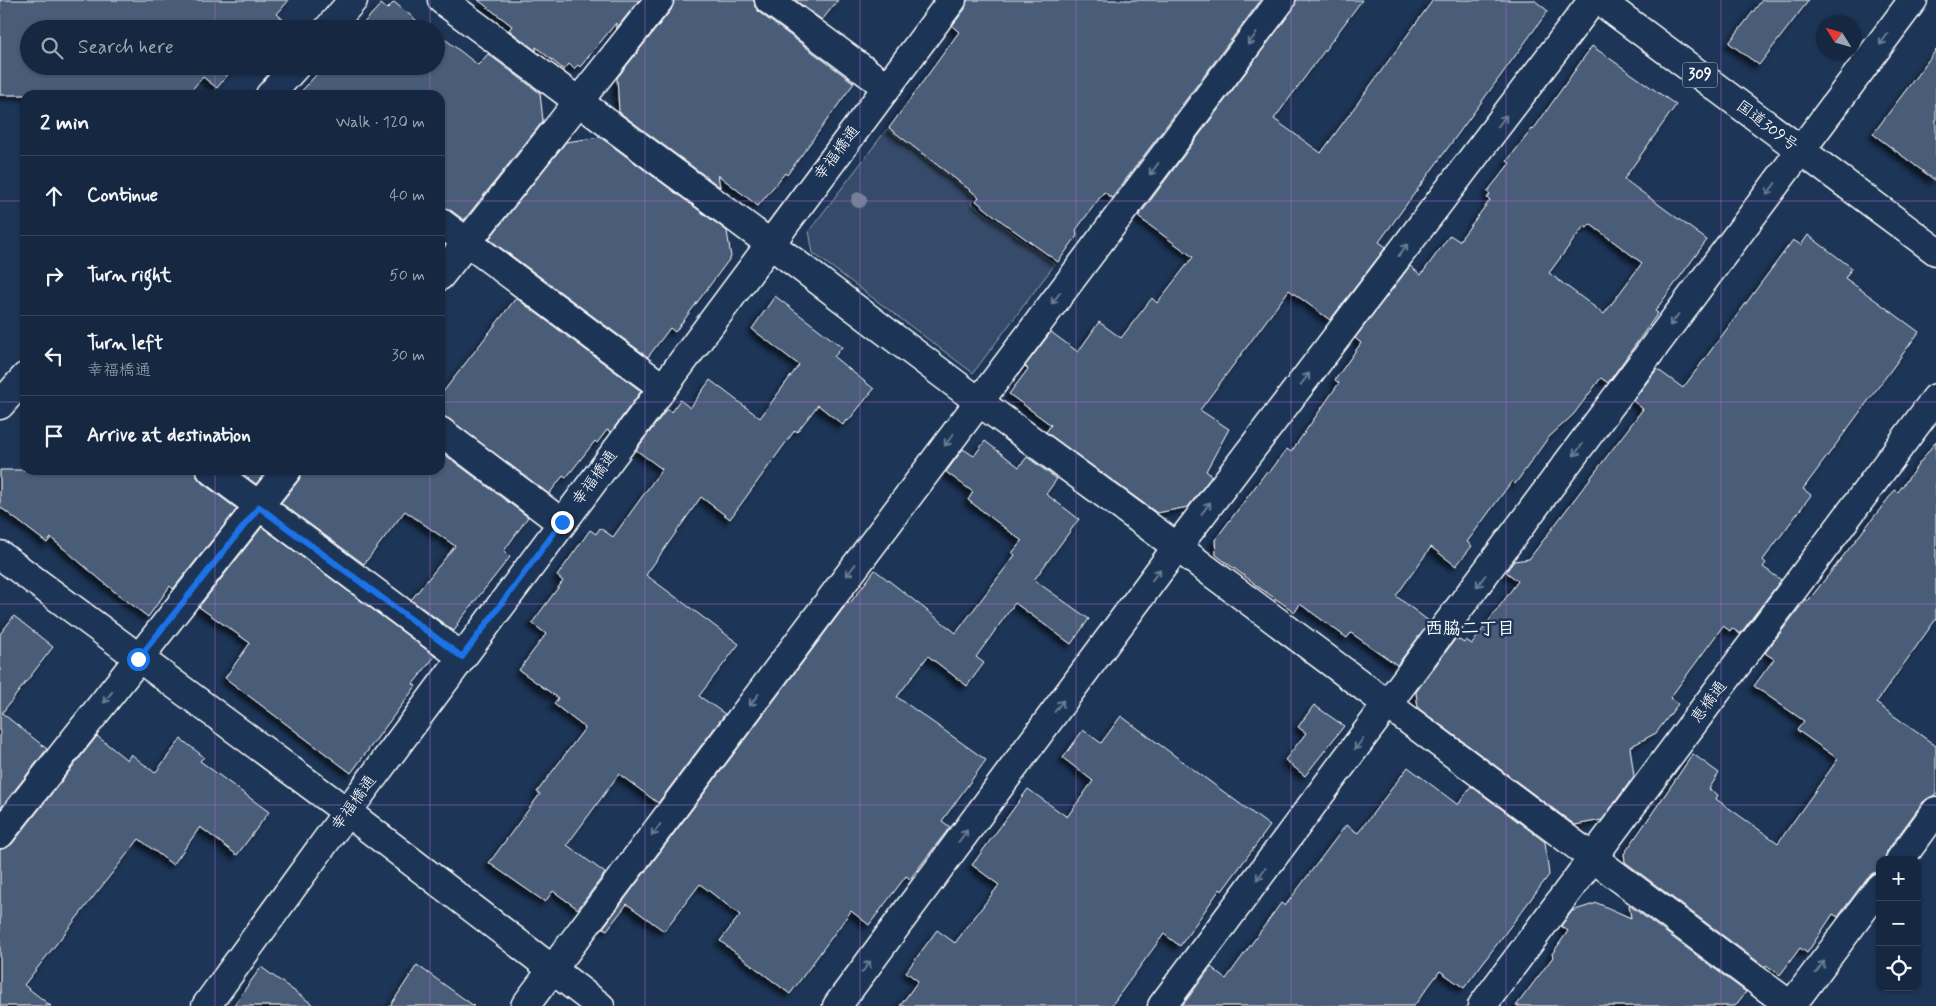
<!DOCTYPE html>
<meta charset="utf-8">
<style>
body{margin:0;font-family:Mynerve,"Klee One",sans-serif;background:#1f3048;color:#f1f3f6}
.controls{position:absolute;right:15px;bottom:15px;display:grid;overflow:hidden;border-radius:10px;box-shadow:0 1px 4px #0004}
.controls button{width:45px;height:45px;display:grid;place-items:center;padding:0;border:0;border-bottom:1px solid #35445a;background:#162841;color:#f1f3f6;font:25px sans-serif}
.compass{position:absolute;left:1816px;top:15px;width:45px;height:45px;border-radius:50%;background:#162841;box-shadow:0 1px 4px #0004;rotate:307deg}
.stop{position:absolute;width:15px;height:15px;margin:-11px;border:4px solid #1a73e8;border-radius:50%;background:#fff}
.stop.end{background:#1a73e8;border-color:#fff;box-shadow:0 1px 5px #0008}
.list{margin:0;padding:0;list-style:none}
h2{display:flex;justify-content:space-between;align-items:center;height:65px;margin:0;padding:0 20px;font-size:21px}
h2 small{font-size:16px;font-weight:400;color:#9ea6b1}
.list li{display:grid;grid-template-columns:32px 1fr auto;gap:15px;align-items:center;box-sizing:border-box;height:80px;padding:0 20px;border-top:1px solid #35445a}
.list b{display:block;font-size:19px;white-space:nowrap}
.list p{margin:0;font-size:16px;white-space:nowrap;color:#9ea6b1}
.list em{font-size:16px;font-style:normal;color:#9ea6b1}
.icon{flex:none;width:28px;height:28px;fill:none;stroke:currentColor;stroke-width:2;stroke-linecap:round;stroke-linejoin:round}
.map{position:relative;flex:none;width:1936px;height:1006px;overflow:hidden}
.search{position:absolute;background:#162841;box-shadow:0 1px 4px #0004;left:20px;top:20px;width:425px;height:55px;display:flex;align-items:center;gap:12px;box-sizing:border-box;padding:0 18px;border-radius:28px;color:#9ea6b1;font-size:19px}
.panel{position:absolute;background:#162841;box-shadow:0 1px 4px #0004;left:20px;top:90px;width:425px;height:385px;border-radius:15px}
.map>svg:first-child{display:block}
.green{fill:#364b69;stroke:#9aa5b4}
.building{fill:#4a5d79;stroke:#fff;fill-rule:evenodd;filter:url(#shadow)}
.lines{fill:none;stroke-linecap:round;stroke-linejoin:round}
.minor-casing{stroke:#fff;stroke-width:31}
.highway-casing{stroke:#fff;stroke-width:31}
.minor{stroke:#1d3557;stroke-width:28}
.highway{stroke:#1d3557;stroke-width:28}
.tree{fill:#738196}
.oneway{stroke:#6c7c92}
.route{stroke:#1a73e8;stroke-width:6}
.grid{fill:none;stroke:#a36bd2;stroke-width:1;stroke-opacity:0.55}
.labels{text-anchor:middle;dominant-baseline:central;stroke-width:5;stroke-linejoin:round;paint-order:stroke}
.shield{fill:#1d3557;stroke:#bbc2cd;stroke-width:1}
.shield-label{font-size:15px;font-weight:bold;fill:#fff}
.street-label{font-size:16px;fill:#fff;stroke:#1d3557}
.neighbourhood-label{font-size:18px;font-weight:bold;fill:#fff;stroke:#1d3557}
</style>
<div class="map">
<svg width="1936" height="1006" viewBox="0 0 1936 1006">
<defs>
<filter id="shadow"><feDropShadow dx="-4.5" dy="4.5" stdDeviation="2.5" flood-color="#0009"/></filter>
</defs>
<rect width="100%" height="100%" fill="#1d3557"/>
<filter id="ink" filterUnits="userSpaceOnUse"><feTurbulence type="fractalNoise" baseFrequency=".02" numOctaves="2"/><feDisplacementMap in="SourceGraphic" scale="10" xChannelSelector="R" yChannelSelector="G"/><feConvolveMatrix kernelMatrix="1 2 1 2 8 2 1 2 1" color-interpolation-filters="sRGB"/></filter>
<g filter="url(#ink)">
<path class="green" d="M887,129L975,197L971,203L1055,264L973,373L813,253L809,231Z"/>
<g class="building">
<path d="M0,0H289L277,14L294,29H29V66H235L217,88L203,77L187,95H0Z"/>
<path d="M478,0H639L616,29V23L580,67L578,65L574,69L569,64L564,70L536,47V51L509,30L512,26Z"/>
<path d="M674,0H754L755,7L760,13L854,83L787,175L785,173L758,206L718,175L720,187L619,112L617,78L671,10Z"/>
<path d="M795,0H838L822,20Z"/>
<path d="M967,0H1261L1112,198L1104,192L1076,230L1077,236L1058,262L1001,221L976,201L979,197L889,128L959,32L952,26L965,9Z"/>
<path d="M1296,0H1362L1274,119L1321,153L1433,0H1534L1548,11L1379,242L1386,247L1330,320L1289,290L1200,410L1229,429L1206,471L1212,476L1188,507L1157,513L1046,432L1051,425L1009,394L1028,369L1025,366L1051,332L1078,352L1099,322L1121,338L1152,298L1157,303L1193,257L1138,217L1293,9Z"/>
<path d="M1762,0H1809L1759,65L1729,43Z"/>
<path d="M394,2L427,29H358L381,4L387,9Z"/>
<path d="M436,32L478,65L488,54L540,93L543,121L464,220L449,209L440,207V95H298L324,66H436Z"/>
<path d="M1592,46L1676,105L1624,179L1707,240L1655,311L1658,313L1608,383L1601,378L1573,415L1548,438L1515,484L1512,481L1467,542L1472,546L1456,566L1431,547L1396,596L1430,622L1397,665L1351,633L1347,638L1300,604L1295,612L1254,584V583L1216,555L1215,540L1267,471L1269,473L1287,449L1291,452L1339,383L1335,380L1361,343L1355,338L1410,266L1421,275L1450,235L1459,241L1490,200L1487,198L1490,194L1487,192L1510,163L1507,161L1532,129L1533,130ZM1590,224L1642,263L1604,314L1549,273L1584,226L1587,228Z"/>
<path d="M1936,50V181L1873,134Z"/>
<path d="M600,137L727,231L731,257L675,332L670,328L648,357L489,239L566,142Z"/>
<path d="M1808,235L1852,268L1845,278L1919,332L1803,489L1811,495L1763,560L1766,563L1763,567L1781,580L1740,634L1732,628L1730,631L1723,626L1670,698L1678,704L1656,733L1630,747L1634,776L1602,820L1575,825L1418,708L1416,692L1456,638L1464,643L1466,640L1472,644L1518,581L1506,572L1514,561L1529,559L1643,409L1633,401L1657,369L1683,388L1793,240L1801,245Z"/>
<path d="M775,296L842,347L834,357L874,389L848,421L846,420L843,425L818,405L797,432L795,430L730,519L701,497L646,575L739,644L699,696L725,714L658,803L619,774L567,845L605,873L578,909L553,891L545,902L489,863L540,794L537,792L585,728L554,704L558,698L519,670L546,634L532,623L563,581L557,576L590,530L596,534L600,528L613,537L662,469L636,450L667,409L671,412L680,400L690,408L710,380L760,418L799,365L752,329Z"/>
<path d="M516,298L641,391L611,432L607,430L597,443L595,441L566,478L563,476L549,494L449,419L440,416V396Z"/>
<path d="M985,441L1019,467L1027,457L1057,479L1046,494L1079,519L1034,580L1089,619L1071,644L1015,603L976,657L984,663L967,686L928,656L897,697L986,760L942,821L950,827L910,879L906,876L869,925L851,911L790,994L720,941L740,915L700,884L664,931L627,904L607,930L603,928L848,602L850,603L875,570L956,633L1015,555L1012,553L1022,541L968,500L973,492L946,472L963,449L974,456Z"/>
<path d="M1936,441V619L1876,703L1936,746V794L1923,802L1887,851L1885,860H1880V872L1873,873L1867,878L1838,917L1833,914L1807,953L1800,948L1780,975L1766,965L1765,967L1625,862L1624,854L1693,754L1719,773L1709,789L1718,795L1716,799L1778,843L1838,759L1797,730L1804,721L1754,686L1774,659L1765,653L1806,599L1808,601L1895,490L1898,492Z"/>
<path d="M440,451L528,517L504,551L510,557L457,624L458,625L454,631L411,600L455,546L405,511L364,564L281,503L299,480L302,470H440Z"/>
<path d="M0,470H196L197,477L202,483L237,509L173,589L170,586L148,617L115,592L51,538L47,543L0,507Z"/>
<path d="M237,470H267L256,484Z"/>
<path d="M262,527L435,656L413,684L416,686L351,773L225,678L250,643L199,607Z"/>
<path d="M14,616L53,647L2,713L47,749L0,809V634Z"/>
<path d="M1314,705L1344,726L1305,776L1285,760L1306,733L1298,727Z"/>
<path d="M1121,716L1270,826L1222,891L1220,889L1180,946L1164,934L1111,1006H900L918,981L906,972L937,930L955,943L999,885L972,865L1028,789L1067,817L1093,781L1063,758L1083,730L1101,743Z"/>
<path d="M97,736L127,760L131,754L155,773L181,739L204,757L200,761L269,812L237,855L200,827L173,865L139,839L24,985L51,1006H0V849L6,848L12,844Z"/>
<path d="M1408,767L1458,805L1471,786L1545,842L1549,875L1464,988L1440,971L1414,1006H1182L1211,967L1226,979L1281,903L1285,906L1346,825L1358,833Z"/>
<path d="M1597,903L1631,918L1629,905L1746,992L1735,1006H1516L1553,957L1552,954L1568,931L1561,926L1572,911Z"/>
<path d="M417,965L474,1006H390Z"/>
<path d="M261,967L315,1006H233Z"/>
</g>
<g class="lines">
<defs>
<g id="minor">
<path d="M442,0L769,243L978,401L1177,547L1791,1006"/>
<path d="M769,0L887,87"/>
<path d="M328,29L353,0"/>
<path d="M270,95L296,66"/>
<path d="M440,222L662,387"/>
<path d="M440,276L659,0"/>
<path d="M0,405L25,377"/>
<path d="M440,431L562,523"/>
<path d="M211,470L462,657"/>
<path d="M0,555L347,812L600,1006"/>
<path d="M0,834L287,470"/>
<path d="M1900,860L1936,811"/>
<path d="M206,1006L347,812L952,0"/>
<path d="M525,1006L1281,0"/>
<path d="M837,1006L1177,547L1593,0"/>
<path d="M1162,1006L1913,0"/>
<path d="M1482,1006L1936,398"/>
<path d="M1791,1006L1880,887"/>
</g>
<path id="highway" d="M1599,0L1936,251"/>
</defs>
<use href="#minor" class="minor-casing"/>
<use href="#highway" class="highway-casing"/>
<use href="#minor" class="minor"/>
<use href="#highway" class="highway"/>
</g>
<circle class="tree" cx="859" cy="200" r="8"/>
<defs><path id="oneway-shaft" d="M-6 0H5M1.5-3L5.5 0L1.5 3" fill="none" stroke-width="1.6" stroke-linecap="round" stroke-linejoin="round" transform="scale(1.25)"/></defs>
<g class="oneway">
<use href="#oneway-shaft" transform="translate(1252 39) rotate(127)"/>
<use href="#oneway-shaft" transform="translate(1884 39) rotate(127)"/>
<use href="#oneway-shaft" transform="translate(1502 121) rotate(-53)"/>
<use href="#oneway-shaft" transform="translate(1154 169) rotate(127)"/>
<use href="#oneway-shaft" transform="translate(1771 189) rotate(127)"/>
<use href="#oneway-shaft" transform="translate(1403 250) rotate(-53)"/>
<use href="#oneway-shaft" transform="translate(1056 298) rotate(127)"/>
<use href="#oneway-shaft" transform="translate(1674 320) rotate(127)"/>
<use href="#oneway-shaft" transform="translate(1305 379) rotate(-53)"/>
<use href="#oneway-shaft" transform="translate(949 440) rotate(127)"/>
<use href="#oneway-shaft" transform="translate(1578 450) rotate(127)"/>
<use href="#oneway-shaft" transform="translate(1206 508) rotate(-53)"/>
<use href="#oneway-shaft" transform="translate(851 570) rotate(127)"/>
<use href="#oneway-shaft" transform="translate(1156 575) rotate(-53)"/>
<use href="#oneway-shaft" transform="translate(1481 581) rotate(127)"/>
<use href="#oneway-shaft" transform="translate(108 697) rotate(128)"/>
<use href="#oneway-shaft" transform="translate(754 700) rotate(127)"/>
<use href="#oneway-shaft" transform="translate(1059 706) rotate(-53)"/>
<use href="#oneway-shaft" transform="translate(1359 744) rotate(127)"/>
<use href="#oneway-shaft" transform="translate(656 830) rotate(127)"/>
<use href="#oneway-shaft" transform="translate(963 836) rotate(-53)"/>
<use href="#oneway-shaft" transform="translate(1261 874) rotate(127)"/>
<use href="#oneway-shaft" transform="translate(866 967) rotate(-53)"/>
<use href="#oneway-shaft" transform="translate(1820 967) rotate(-53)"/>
</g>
</g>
<g class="lines" filter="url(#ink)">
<path class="route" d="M138,659L259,507L462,657L562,522"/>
</g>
<path class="grid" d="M215,0V29M430,0V29M645,0V1006M860,0V1006M1076,0V1006M1291,0V1006M1506,0V1006M1721,0V1006M215,66V95M430,66V95M0,201H25M440,201H1936M0,402H25M440,402H1936M215,470V1006M430,470V1006M0,604H1936M0,805H1936"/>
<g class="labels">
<rect class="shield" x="1682.5" y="62.5" width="35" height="25" rx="4"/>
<g class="shield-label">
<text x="1700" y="75">309</text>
</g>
<g class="street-label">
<text transform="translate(1767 126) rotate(37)">国道309号</text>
<text transform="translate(837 153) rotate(-53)">幸福橋通</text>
<text transform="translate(595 478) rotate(-54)">幸福橋通</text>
<text transform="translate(1709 702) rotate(-53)">恵橋通</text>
<text transform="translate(354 803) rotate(-54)">幸福橋通</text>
</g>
<g class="neighbourhood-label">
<text x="1470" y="629">西脇二丁目</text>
</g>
</g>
</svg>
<div class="controls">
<button>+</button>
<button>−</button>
<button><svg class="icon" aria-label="locate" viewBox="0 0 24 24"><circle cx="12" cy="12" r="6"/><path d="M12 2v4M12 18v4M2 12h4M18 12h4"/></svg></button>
</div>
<svg class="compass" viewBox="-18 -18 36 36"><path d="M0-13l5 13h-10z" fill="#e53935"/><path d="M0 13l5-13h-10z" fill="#9ea6b1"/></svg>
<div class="stop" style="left:138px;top:659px"></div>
<div class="stop end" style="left:562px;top:522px"></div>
<div class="search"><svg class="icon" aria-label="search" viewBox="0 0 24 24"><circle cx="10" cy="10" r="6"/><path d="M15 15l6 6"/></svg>Search here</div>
<section class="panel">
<h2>2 min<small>Walk · 120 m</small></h2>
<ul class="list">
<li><svg class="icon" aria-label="ahead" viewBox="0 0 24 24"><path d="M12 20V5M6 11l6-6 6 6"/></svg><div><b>Continue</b></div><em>40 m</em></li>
<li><svg class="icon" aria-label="right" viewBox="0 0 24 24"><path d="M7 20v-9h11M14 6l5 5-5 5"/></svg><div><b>Turn right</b></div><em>50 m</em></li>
<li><svg class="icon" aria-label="left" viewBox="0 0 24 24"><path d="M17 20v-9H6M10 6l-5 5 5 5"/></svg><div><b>Turn left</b><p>幸福橋通</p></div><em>30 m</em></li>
<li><svg class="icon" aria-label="arrive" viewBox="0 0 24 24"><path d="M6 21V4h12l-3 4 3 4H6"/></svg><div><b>Arrive at destination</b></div></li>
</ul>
</section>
</div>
